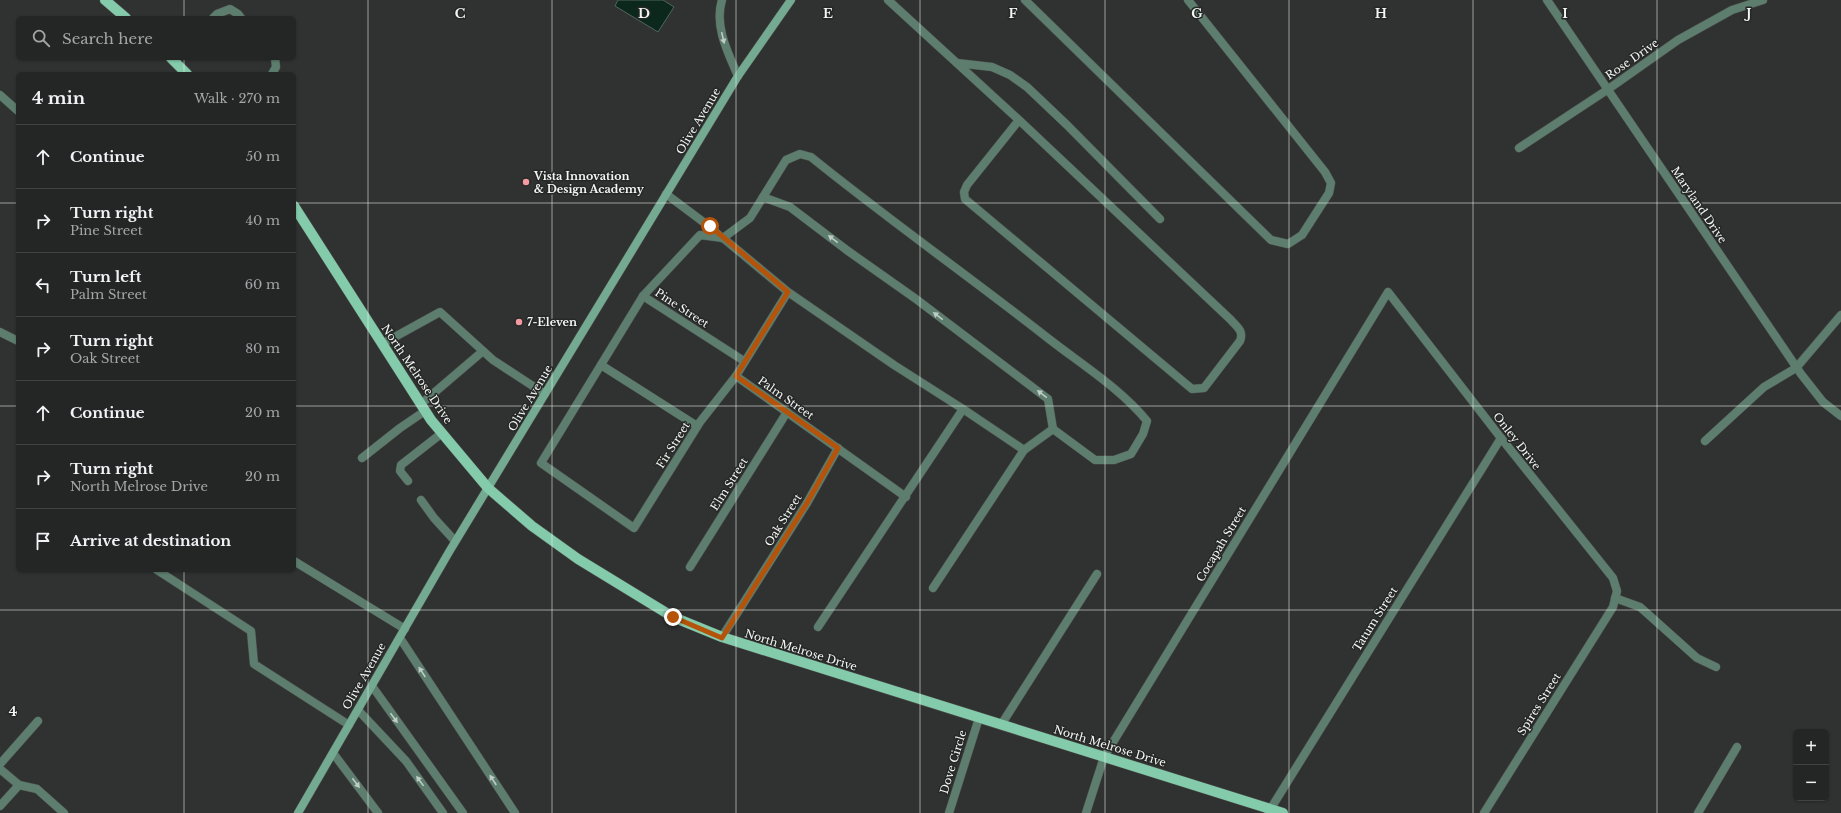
<!DOCTYPE html>
<meta charset="utf-8">
<style>
body{margin:0;font-family:"Libre Baskerville",serif;background:#2f3231;color:#f1f3f6}
.controls{position:absolute;right:12px;bottom:12px;display:grid;overflow:hidden;border-radius:6px;box-shadow:0 1px 3px #0004}
.controls button{width:36px;height:36px;display:grid;place-items:center;padding:0;border:0;border-bottom:1px solid #404341;background:#232624;color:#f1f3f6;font:20px sans-serif}
.stop{position:absolute;width:12px;height:12px;margin:-9px;border:3px solid #b45309;border-radius:50%;background:#fff}
.stop.end{background:#b45309;border-color:#fff;box-shadow:0 1px 4px #0008}
.list{margin:0;padding:0;list-style:none}
h2{display:flex;justify-content:space-between;align-items:center;height:52px;margin:0;padding:0 16px;font-size:17px}
h2 small{font-size:13px;font-weight:400;color:#a3a5a6}
.list li{display:grid;grid-template-columns:26px 1fr auto;gap:12px;align-items:center;box-sizing:border-box;height:64px;padding:0 16px;border-top:1px solid #404341}
.list b{display:block;font-size:15px;white-space:nowrap}
.list p{margin:0;font-size:13px;white-space:nowrap;color:#a3a5a6}
.list em{font-size:13px;font-style:normal;color:#a3a5a6}
.icon{flex:none;width:22px;height:22px;fill:none;stroke:currentColor;stroke-width:2;stroke-linecap:round;stroke-linejoin:round}
.map{position:relative;flex:none;width:1841px;height:813px;overflow:hidden}
.search{position:absolute;background:#232624;box-shadow:0 1px 3px #0004;left:16px;top:16px;width:280px;height:44px;display:flex;align-items:center;gap:10px;box-sizing:border-box;padding:0 14px;border-radius:6px;color:#a3a5a6;font-size:15px}
.panel{position:absolute;background:#232624;box-shadow:0 1px 3px #0004;left:16px;top:72px;width:280px;height:500px;border-radius:6px}
.map>svg:first-child{display:block}
.water{fill:#0c281d;stroke:#51665e}
.lines{fill:none;stroke-linecap:round;stroke-linejoin:round}
.service-casing{stroke:#4e514f;stroke-width:9}
.minor-casing{stroke:#4e514f;stroke-width:9}
.tertiary-casing{stroke:#4e514f;stroke-width:9}
.secondary-casing{stroke:#4e514f;stroke-width:9}
.primary-casing{stroke:#4e514f;stroke-width:11}
.service{stroke:#5d7e6e;stroke-width:8}
.minor{stroke:#5d7e6e;stroke-width:8}
.tertiary{stroke:#5d7e6e;stroke-width:8}
.secondary{stroke:#73aa91;stroke-width:8}
.primary{stroke:#84cbab;stroke-width:10}
.oneway{fill:#beccc5}
.route{stroke:#b45309;stroke-width:5}
.grid{fill:none;stroke:#f3f6f4;stroke-width:1;stroke-opacity:0.55}
.poi-dot{fill:#f49aa2;stroke:#252826;stroke-width:1.5}
.labels{text-anchor:middle;dominant-baseline:central;stroke-width:3;stroke-linejoin:round;paint-order:stroke}
.street-label{font-size:11px;fill:#f3f6f4;stroke:#252826}
.poi-label{font-size:11px;font-weight:bold;fill:#f3f6f4;stroke:#252826;text-anchor:start}
.grid-label{font-size:13px;text-anchor:middle;font-weight:bold;fill:#f3f6f4;stroke:#252826;stroke-width:3;stroke-linejoin:round;paint-order:stroke}
</style>
<div class="map">
<svg width="1841" height="813" viewBox="0 0 1841 813">
<rect width="100%" height="100%" fill="#2f3230"/>
<path class="water" d="M618,0H663L674,7L658,32L615,6Z"/>
<g class="lines">
<defs>
<g id="service">
<path d="M722,0C714,26 728,53 738,76"/>
<path d="M888,0L1019,120L1231,320C1237,327 1244,331 1240,341L1204,388L1192,389L965,199L964,192L967,185L1019,120"/>
<path d="M1025,0L1271,240L1288,244L1302,235L1329,193L1331,183L1325,172L1188,0"/>
<path d="M213,18L217,14L230,9L238,14L241,18"/>
<path d="M957,63L992,67L1010,75L1027,87L1067,125L1160,219"/>
<path d="M272,74L276,67L275,58"/>
<path d="M0,95L18,111"/>
<path d="M763,197L790,207L848,251L916,299L1048,399L1053,429"/>
<path d="M723,238L750,218L786,160L800,154L811,157C889,220 970,277 1049,339C1081,364 1121,389 1147,421L1143,434L1131,454L1114,460H1095L1053,429L1024,450L933,588"/>
<path d="M0,332L18,341"/>
<path d="M382,344L440,312L493,360L545,394"/>
<path d="M421,404L483,351"/>
<path d="M963,409L1024,450"/>
<path d="M1705,441L1764,387L1796,368"/>
<path d="M362,458L400,428L425,411"/>
<path d="M408,481L400,471L401,465L442,433"/>
<path d="M421,500L434,518L455,541"/>
<path d="M294,561L405,629"/>
<path d="M157,570L251,631L254,664L349,725"/>
<path d="M1615,598L1640,607L1697,658L1716,667"/>
<path d="M400,638L515,813"/>
<path d="M372,686L463,813"/>
<path d="M358,710L406,761L443,813"/>
<path d="M1001,725L1097,574"/>
<path d="M333,753L378,813"/>
<path d="M0,764L38,721"/>
<path d="M0,769L19,785L37,789L64,813"/>
<path d="M0,806L19,785"/>
</g>
<g id="minor">
<path d="M1519,148L1607,90L1678,40L1732,10L1763,0"/>
<path d="M666,194L710,227L722,238"/>
<path d="M788,292L736,376L700,422L634,528L541,463L643,296L700,235L723,238L788,292L894,365L963,409L818,627"/>
<path d="M643,296L744,361"/>
<path d="M601,365L697,426"/>
<path d="M1796,368L1841,315"/>
<path d="M736,376L906,497"/>
<path d="M690,567L787,412"/>
<path d="M722,637L807,503L838,448"/>
<path d="M949,813L979,718"/>
<path d="M1086,813L1104,757L1388,292L1501,438L1613,578L1617,591L1613,607L1484,813"/>
<path d="M1268,813L1501,438"/>
<path d="M1698,813L1737,747"/>
</g>
<path id="tertiary" d="M1547,0L1801,374L1823,402L1841,416"/>
<path id="secondary" d="M298,813L449,552L738,76L791,0"/>
<g id="primary">
<path d="M105,0L126,18"/>
<path d="M171,58L187,74"/>
<path d="M294,206L431,420L488,488L532,526L578,559L673,617L722,637L1283,813"/>
</g>
</defs>
<use href="#service" class="service-casing"/>
<use href="#minor" class="minor-casing"/>
<use href="#tertiary" class="tertiary-casing"/>
<use href="#secondary" class="secondary-casing"/>
<use href="#primary" class="primary-casing"/>
<use href="#service" class="service"/>
<use href="#minor" class="minor"/>
<use href="#tertiary" class="tertiary"/>
<use href="#secondary" class="secondary"/>
<use href="#primary" class="primary"/>
</g>
<defs><path id="oneway-solid" d="M-6-.8H1V-3.2L6.5 0L1 3.2V.8H-6Z"/></defs>
<g class="oneway">
<use href="#oneway-solid" transform="translate(723 38) rotate(77)"/>
<use href="#oneway-solid" transform="translate(833 239) rotate(-142)"/>
<use href="#oneway-solid" transform="translate(938 316) rotate(-143)"/>
<use href="#oneway-solid" transform="translate(1042 394) rotate(-143)"/>
<use href="#oneway-solid" transform="translate(422 672) rotate(-123)"/>
<use href="#oneway-solid" transform="translate(394 718) rotate(54)"/>
<use href="#oneway-solid" transform="translate(493 780) rotate(-123)"/>
<use href="#oneway-solid" transform="translate(420 781) rotate(-126)"/>
<use href="#oneway-solid" transform="translate(356 783) rotate(53)"/>
</g>
<g class="lines">
<path class="route" d="M673,617L722,638L807,503L838,448L736,376L788,292L710,226"/>
</g>
<path class="grid" d="M184,0V18M368,0V813M552,0V813M736,0V813M920,0V813M1105,0V813M1289,0V813M1473,0V813M1657,0V813M184,58V74M0,203H18M294,203H1841M0,406H18M294,406H1841M184,570V813M0,610H1841"/>
<g class="poi-dot">
<circle cx="526" cy="182" r="4"/>
<circle cx="519" cy="322" r="4"/>
</g>
<g class="labels">
<g class="street-label">
<text transform="translate(1632 59) rotate(-35)">Rose Drive</text>
<text transform="translate(698 121) rotate(-59)">Olive Avenue</text>
<text transform="translate(1699 205) rotate(56)">Maryland Drive</text>
<text transform="translate(682 308) rotate(33)">Pine Street</text>
<text transform="translate(417 374) rotate(56)">North Melrose Drive</text>
<text transform="translate(530 398) rotate(-59)">Olive Avenue</text>
<text transform="translate(786 398) rotate(35)">Palm Street</text>
<text transform="translate(1517 441) rotate(52)">Onley Drive</text>
<text transform="translate(673 445) rotate(-58)">Fir Street</text>
<text transform="translate(729 484) rotate(-58)">Elm Street</text>
<text transform="translate(783 520) rotate(-58)">Oak Street</text>
<text transform="translate(1221 544) rotate(-59)">Cocapah Street</text>
<text transform="translate(1375 619) rotate(-58)">Tatum Street</text>
<text transform="translate(801 650) rotate(17)">North Melrose Drive</text>
<text transform="translate(364 676) rotate(-60)">Olive Avenue</text>
<text transform="translate(1539 704) rotate(-58)">Spires Street</text>
<text transform="translate(1110 746) rotate(17)">North Melrose Drive</text>
<text transform="translate(953 762) rotate(-73)">Dove Circle</text>
</g>
<g class="poi-label">
<text x="534" y="176">Vista Innovation<tspan x="534" dy="13">&amp; Design Academy</tspan></text>
<text x="527" y="322">7-Eleven</text>
</g>
</g>
<g class="grid-label">
<text x="460" y="18">C</text>
<text x="644" y="18">D</text>
<text x="828" y="18">E</text>
<text x="1013" y="18">F</text>
<text x="1197" y="18">G</text>
<text x="1381" y="18">H</text>
<text x="1565" y="18">I</text>
<text x="1749" y="18">J</text>
<text x="13" y="716">4</text>
</g>
</svg>
<div class="controls">
<button>+</button>
<button>−</button>
</div>
<div class="stop" style="left:710px;top:226px"></div>
<div class="stop end" style="left:673px;top:617px"></div>
<div class="search"><svg class="icon" aria-label="search" viewBox="0 0 24 24"><circle cx="10" cy="10" r="6"/><path d="M15 15l6 6"/></svg>Search here</div>
<section class="panel">
<h2>4 min<small>Walk · 270 m</small></h2>
<ul class="list">
<li><svg class="icon" aria-label="ahead" viewBox="0 0 24 24"><path d="M12 20V5M6 11l6-6 6 6"/></svg><div><b>Continue</b></div><em>50 m</em></li>
<li><svg class="icon" aria-label="right" viewBox="0 0 24 24"><path d="M7 20v-9h11M14 6l5 5-5 5"/></svg><div><b>Turn right</b><p>Pine Street</p></div><em>40 m</em></li>
<li><svg class="icon" aria-label="left" viewBox="0 0 24 24"><path d="M17 20v-9H6M10 6l-5 5 5 5"/></svg><div><b>Turn left</b><p>Palm Street</p></div><em>60 m</em></li>
<li><svg class="icon" aria-label="right" viewBox="0 0 24 24"><path d="M7 20v-9h11M14 6l5 5-5 5"/></svg><div><b>Turn right</b><p>Oak Street</p></div><em>80 m</em></li>
<li><svg class="icon" aria-label="ahead" viewBox="0 0 24 24"><path d="M12 20V5M6 11l6-6 6 6"/></svg><div><b>Continue</b></div><em>20 m</em></li>
<li><svg class="icon" aria-label="right" viewBox="0 0 24 24"><path d="M7 20v-9h11M14 6l5 5-5 5"/></svg><div><b>Turn right</b><p>North Melrose Drive</p></div><em>20 m</em></li>
<li><svg class="icon" aria-label="arrive" viewBox="0 0 24 24"><path d="M6 21V4h12l-3 4 3 4H6"/></svg><div><b>Arrive at destination</b></div></li>
</ul>
</section>
</div>
